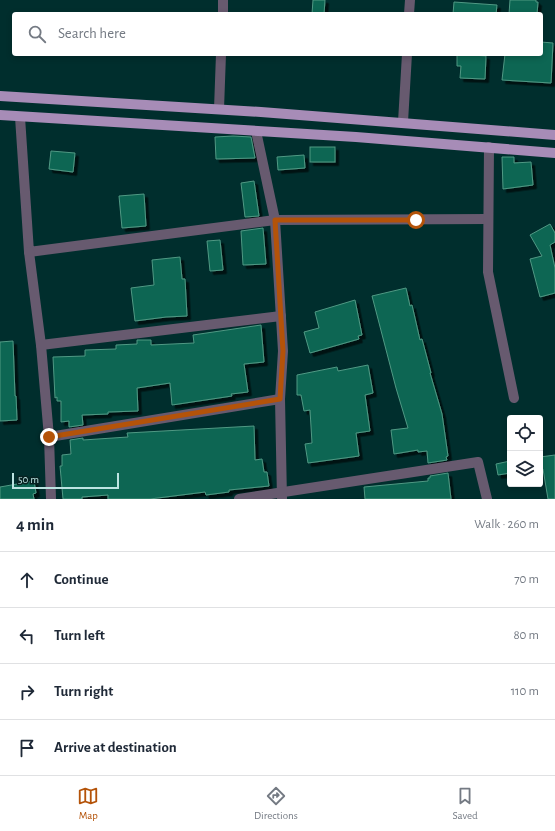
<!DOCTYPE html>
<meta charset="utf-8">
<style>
body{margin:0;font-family:"Alegreya Sans",sans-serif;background:#f6f6f7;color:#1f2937}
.controls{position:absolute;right:12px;bottom:12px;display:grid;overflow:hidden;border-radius:4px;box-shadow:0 2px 6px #0003}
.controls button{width:36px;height:36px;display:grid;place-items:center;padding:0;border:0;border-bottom:1px solid #e0e1e3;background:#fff;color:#1f2937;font:20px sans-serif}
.scale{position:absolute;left:12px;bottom:10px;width:107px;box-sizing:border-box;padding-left:4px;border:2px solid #bce3e1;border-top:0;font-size:11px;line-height:14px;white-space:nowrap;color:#bce3e1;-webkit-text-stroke:3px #082222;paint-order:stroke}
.stop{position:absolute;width:12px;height:12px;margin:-9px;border:3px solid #b45309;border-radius:50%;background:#fff}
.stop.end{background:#b45309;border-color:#fff;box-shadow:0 1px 4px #0008}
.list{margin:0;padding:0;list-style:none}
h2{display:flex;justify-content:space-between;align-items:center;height:52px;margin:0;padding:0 16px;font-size:17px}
h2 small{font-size:13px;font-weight:400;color:#747a83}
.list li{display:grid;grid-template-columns:26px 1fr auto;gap:12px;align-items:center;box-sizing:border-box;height:56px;padding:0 16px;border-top:1px solid #e0e1e3}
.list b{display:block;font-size:15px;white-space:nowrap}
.list em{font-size:13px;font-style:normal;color:#747a83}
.icon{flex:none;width:22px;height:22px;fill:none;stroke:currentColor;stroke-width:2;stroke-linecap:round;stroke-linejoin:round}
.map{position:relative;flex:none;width:555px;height:499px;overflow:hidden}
.search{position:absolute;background:#fff;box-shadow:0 2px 6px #0003;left:12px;right:12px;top:12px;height:44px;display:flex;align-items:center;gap:10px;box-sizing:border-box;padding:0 14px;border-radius:4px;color:#747a83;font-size:15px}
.sheet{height:276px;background:#fff}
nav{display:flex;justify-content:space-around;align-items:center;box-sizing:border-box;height:56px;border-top:1px solid #e0e1e3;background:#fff;font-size:11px;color:#747a83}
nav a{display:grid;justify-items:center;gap:2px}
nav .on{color:#b45309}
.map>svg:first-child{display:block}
.building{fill:#0d6652;stroke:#509984;filter:url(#shadow)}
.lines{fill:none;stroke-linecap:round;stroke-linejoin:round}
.street{stroke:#675a6f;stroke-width:10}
.primary{stroke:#a78cb7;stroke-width:10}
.route{stroke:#b45309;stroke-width:5}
</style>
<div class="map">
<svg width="555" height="499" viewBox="0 0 555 499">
<defs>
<filter id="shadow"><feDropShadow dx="3.5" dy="3.5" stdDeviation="0" flood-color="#0009"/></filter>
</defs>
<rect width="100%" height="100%" fill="#002e2d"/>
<g class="building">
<path d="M313,0H325L324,14H312Z"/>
<path d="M510,0H536V2H538L537,14H509Z"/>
<path d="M454,2L497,5L496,14H453Z"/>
<path d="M541,42L553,43L551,83L502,80L505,54H541Z"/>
<path d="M457,54L486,56L485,79L460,78L461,66H457Z"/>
<path d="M233,136L251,137L255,158L216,159L215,137Z"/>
<rect x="310" y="147" width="25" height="15"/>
<path d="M51,151L75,153L73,172L49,169Z"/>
<path d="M304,155L305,168L278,170L277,157Z"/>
<path d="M502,157H514V163L531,162L533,185L503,189Z"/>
<path d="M254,181L259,216L245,217L241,183Z"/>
<path d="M144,194L146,226L122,228L119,196Z"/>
<path d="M550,224L555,233V242L550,245L555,268V293L540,297L530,259L542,256L530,235Z"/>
<path d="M263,228L266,264L243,265L241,231Z"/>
<path d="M220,240L223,270L210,271L207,241Z"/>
<path d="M180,257L182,279H185L187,316L166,317L135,321L131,288L154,285L152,260Z"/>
<path d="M406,288L410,306L412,305L420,340L422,339L431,373H430L442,414L448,456L446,457L447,460L428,463L427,451L418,452V450L394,454L391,430L408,428L396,388L372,296Z"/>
<path d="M355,300L362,335L358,336L359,339L310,353L304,332L319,328L315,312Z"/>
<path d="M261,325L264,362L244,364L248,392L231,394L232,396L172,405L170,383L137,388L138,411L108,412V414L82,415L83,425L69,427V421L61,422V401H57V397L55,398L53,357L85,356V350L116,349V345L137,344V340H151V345L194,343L193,335Z"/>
<path d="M13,341L15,396H16L17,420L0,421V342Z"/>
<path d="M368,365L373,393L365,395L370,431L356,433L359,456L308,463L305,444L312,443L310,410L304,411L301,395H297V375L337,367L338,371Z"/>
<path d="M254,426L255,460L262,459L264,472H267L269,486L229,490V492L206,495L205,492L150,499H108V495L82,497V499H63L60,466H62V455L71,454L70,440L83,438V440L128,437L127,433Z"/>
<path d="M555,455V499H548L543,469H540V457Z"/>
<path d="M510,461V473L498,475L496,464Z"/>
<path d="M448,473L451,499H365L364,487L428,481V478H430V476Z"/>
<path d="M34,481L36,493L33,494L34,499H0V487Z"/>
</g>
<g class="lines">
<g class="street">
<path d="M223,14V0"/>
<path d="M409,14L410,0"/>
<path d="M219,109L221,54"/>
<path d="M20,117L29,252L275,220L488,219"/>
<path d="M403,122L407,54"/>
<path d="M256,131L275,220L283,351L280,399L282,499"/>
<path d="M489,147L488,272L514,398"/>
<path d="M29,252L41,345"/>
<path d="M49,437L280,399"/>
<path d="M51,499L49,437L41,345L281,316"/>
<path d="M239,499L478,462L487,499"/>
</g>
<g class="primary">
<path d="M0,96L261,112L555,135"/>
<path d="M0,115L356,137L555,153"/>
</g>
</g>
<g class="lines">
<path class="route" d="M49,437L280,399L283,351L275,220H416"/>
</g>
</svg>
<div class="controls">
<button><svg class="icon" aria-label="locate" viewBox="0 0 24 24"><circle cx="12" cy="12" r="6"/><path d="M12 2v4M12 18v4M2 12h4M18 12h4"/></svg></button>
<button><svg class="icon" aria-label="layers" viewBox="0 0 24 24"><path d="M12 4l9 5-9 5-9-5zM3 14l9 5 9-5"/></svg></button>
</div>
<div class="scale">50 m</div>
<div class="stop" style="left:416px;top:220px"></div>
<div class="stop end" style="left:49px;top:437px"></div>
<div class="search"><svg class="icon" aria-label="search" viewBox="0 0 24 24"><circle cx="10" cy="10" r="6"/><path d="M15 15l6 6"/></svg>Search here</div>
</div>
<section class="sheet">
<h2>4 min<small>Walk · 260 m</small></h2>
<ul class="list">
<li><svg class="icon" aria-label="ahead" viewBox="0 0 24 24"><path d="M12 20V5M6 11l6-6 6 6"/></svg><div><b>Continue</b></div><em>70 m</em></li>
<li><svg class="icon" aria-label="left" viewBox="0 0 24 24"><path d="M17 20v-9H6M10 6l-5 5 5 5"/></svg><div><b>Turn left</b></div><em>80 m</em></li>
<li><svg class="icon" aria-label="right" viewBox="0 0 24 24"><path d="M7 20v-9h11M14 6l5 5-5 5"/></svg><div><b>Turn right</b></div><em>110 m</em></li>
<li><svg class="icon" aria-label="arrive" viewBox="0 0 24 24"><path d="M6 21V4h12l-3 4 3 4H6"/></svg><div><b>Arrive at destination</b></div></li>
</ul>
</section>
<nav>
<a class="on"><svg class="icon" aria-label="map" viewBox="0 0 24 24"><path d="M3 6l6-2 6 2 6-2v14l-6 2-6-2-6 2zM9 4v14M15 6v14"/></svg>Map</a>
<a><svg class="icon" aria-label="directions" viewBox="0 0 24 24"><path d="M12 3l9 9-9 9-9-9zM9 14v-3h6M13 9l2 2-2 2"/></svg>Directions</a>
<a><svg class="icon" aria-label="saved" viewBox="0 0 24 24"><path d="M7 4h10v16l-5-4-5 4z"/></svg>Saved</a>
</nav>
